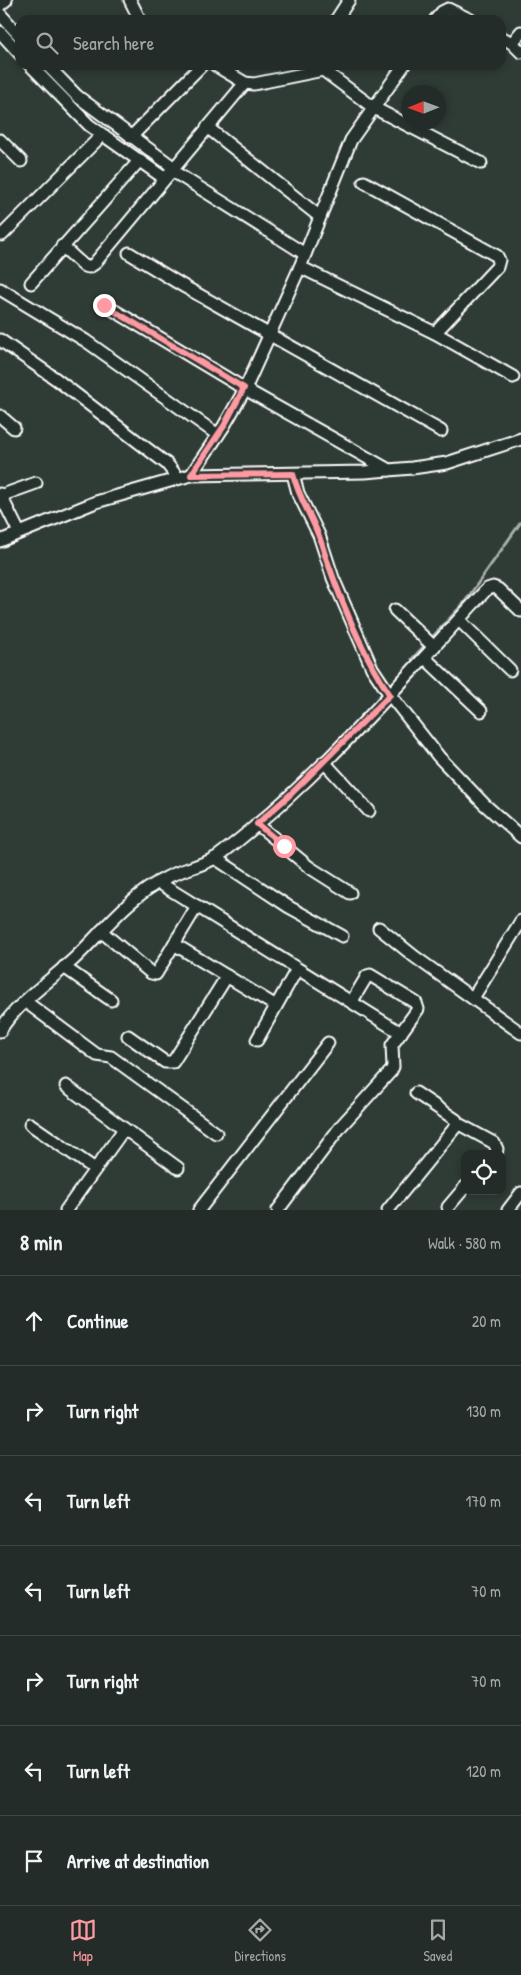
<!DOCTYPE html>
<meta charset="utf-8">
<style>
body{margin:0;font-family:"Patrick Hand",sans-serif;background:#2f3834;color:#f1f3f6}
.controls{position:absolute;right:15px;bottom:15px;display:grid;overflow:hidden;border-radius:10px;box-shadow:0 2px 8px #0003}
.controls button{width:45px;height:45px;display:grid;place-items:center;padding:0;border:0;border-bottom:1px solid #404845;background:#232c28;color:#f1f3f6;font:25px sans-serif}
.compass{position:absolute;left:401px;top:85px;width:45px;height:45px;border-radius:50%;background:#232c28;box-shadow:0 2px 8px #0003;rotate:269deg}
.stop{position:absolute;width:15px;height:15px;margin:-11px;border:4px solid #ff9aa2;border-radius:50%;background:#fff}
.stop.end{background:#ff9aa2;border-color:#fff;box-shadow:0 1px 5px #0008}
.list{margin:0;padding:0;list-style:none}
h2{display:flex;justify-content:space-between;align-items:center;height:65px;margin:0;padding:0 20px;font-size:21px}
h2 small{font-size:16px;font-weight:400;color:#a3a7a8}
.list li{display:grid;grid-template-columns:32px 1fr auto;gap:15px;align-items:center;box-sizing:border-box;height:90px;padding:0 20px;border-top:1px solid #404845}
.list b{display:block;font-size:19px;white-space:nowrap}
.list em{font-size:16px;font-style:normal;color:#a3a7a8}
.icon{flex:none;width:28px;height:28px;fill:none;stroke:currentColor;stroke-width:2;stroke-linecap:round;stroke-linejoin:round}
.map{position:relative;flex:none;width:521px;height:1210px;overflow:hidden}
.search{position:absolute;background:#232c28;box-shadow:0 2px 8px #0003;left:15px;right:15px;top:15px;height:55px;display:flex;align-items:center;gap:12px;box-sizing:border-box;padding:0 18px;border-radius:15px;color:#a3a7a8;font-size:19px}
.sheet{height:695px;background:#232c28}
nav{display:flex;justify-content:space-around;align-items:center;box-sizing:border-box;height:70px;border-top:1px solid #404845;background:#232c28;font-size:14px;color:#a3a7a8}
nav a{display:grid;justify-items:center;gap:2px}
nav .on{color:#ff9aa2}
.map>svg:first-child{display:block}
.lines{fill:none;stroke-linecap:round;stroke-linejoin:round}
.stream{stroke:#a9afac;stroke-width:3}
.minor-casing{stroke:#fff;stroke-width:15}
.minor{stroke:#26332d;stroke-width:11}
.route{stroke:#ff9aa2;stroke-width:6}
</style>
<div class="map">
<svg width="521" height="1210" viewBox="0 0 521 1210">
<rect width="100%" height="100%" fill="#2f3b35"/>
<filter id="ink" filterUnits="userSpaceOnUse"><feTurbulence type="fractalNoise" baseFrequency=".02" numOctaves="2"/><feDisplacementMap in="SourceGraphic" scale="10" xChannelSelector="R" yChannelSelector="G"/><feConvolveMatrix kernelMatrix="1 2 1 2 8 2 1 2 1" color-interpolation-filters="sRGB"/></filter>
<g filter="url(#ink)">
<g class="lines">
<path class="stream" d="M412,659L464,603L521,522"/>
<defs>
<g id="minor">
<path d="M130,0L140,20"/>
<path d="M0,5L6,0"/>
<path d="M0,14L20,36"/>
<path d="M336,20L349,0"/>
<path d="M435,20L442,12L448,9L471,20"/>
<path d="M0,32L20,54"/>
<path d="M501,37L512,43L521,52"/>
<path d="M512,43L521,32"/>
<path d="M30,65L89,125L164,178"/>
<path d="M47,65L77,96L173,167"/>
<path d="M215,65L245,83L254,84L323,70"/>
<path d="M321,65L323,70L374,108L481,163"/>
<path d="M207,127L320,217"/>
<path d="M131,137L202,65"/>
<path d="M0,140L21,161"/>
<path d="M171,170L305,254"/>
<path d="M364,182L497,256L499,260L497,267L435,333"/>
<path d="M2,235L101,136"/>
<path d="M62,246L84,266L89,267L94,264L245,83"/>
<path d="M129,253L185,287L441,431"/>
<path d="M300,267L435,333L513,377"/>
<path d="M31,283L139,161"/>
<path d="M0,289L86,341L218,435"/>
<path d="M105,305L245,389L389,470"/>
<path d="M0,340L56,379L167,464L178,478"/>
<path d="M0,416L14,428"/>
<path d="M293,474L298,493L319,535L333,578L372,668L390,695L439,757L484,804L521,837"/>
<path d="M191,475L224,426L245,389L300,267L351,140L404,65"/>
<path d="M0,494L19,532"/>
<path d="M0,496L36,483"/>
<path d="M0,541L96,502L191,475L365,472L412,468L447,463L521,439"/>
<path d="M395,610L434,647"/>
<path d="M459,620L510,670"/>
<path d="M425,658L481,711"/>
<path d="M324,762L369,811"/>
<path d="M257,824L309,867L350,893"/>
<path d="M215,858L289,907L342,936"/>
<path d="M158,882L401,1033"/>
<path d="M379,928L415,957L521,1033"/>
<path d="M101,931L151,973L156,974L197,906"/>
<path d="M174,944L276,1006"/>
<path d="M64,967L111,1000"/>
<path d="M473,998L521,921"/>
<path d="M26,1002L97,1055L111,1057L216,1133"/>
<path d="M0,1031C15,1004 53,979 76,957C104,930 129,897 164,879C181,869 200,867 217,857C318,781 401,681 487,589L493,587L498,589L521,611"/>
<path d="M128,1036L165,1062H173L227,976"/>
<path d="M257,1040L297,969"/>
<path d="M66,1086L178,1168"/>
<path d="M457,1123L494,1143L497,1149L496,1154"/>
<path d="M30,1124L95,1169"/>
<path d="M448,1207L465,1187"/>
<path d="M66,1210L124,1129"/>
<path d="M199,1210L328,1043"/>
<path d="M278,1210L341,1126L391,1071L393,1067L392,1045L418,1009L416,1003L370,975L367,976L352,1001"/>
<path d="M388,1210L457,1125L456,1120L416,1093"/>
<path d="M508,1210L521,1193"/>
</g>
</defs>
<use href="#minor" class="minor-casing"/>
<use href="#minor" class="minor"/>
</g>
</g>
<g class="lines" filter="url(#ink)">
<path class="route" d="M104,305L244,388L224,426L191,475L293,474C298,496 310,513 318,534C322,543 324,554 328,563C344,609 363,655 390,695L292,793L257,824L284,846"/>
</g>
</svg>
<div class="controls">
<button><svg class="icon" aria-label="locate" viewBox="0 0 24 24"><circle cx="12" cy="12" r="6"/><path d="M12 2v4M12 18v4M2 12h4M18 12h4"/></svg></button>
</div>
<svg class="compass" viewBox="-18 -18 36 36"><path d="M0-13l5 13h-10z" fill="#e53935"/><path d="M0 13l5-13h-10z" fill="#a3a7a8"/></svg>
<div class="stop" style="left:284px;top:846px"></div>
<div class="stop end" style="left:104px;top:305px"></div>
<div class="search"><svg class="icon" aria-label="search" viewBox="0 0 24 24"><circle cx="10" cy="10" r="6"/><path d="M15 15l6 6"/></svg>Search here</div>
</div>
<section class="sheet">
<h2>8 min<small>Walk · 580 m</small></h2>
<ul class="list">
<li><svg class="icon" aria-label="ahead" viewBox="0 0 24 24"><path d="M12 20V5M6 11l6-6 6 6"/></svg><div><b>Continue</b></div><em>20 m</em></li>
<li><svg class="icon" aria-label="right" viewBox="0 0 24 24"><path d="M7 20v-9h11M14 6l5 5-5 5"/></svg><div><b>Turn right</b></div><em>130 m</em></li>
<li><svg class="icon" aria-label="left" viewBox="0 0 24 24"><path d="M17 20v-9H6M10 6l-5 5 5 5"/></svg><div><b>Turn left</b></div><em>170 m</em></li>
<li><svg class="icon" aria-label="left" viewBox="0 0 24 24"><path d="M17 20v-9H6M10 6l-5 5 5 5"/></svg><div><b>Turn left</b></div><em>70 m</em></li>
<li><svg class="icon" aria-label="right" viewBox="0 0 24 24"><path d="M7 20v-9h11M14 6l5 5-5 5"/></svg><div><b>Turn right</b></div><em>70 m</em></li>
<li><svg class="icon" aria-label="left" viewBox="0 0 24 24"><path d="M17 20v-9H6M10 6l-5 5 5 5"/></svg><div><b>Turn left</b></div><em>120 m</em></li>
<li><svg class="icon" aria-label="arrive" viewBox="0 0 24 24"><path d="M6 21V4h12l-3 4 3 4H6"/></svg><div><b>Arrive at destination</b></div></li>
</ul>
</section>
<nav>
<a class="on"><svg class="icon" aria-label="map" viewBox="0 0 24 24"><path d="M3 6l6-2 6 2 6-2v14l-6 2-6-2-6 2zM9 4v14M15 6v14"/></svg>Map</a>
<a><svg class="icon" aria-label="directions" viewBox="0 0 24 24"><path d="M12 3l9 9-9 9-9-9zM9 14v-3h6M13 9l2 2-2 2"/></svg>Directions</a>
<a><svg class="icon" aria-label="saved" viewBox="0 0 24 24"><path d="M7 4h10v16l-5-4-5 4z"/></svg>Saved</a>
</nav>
